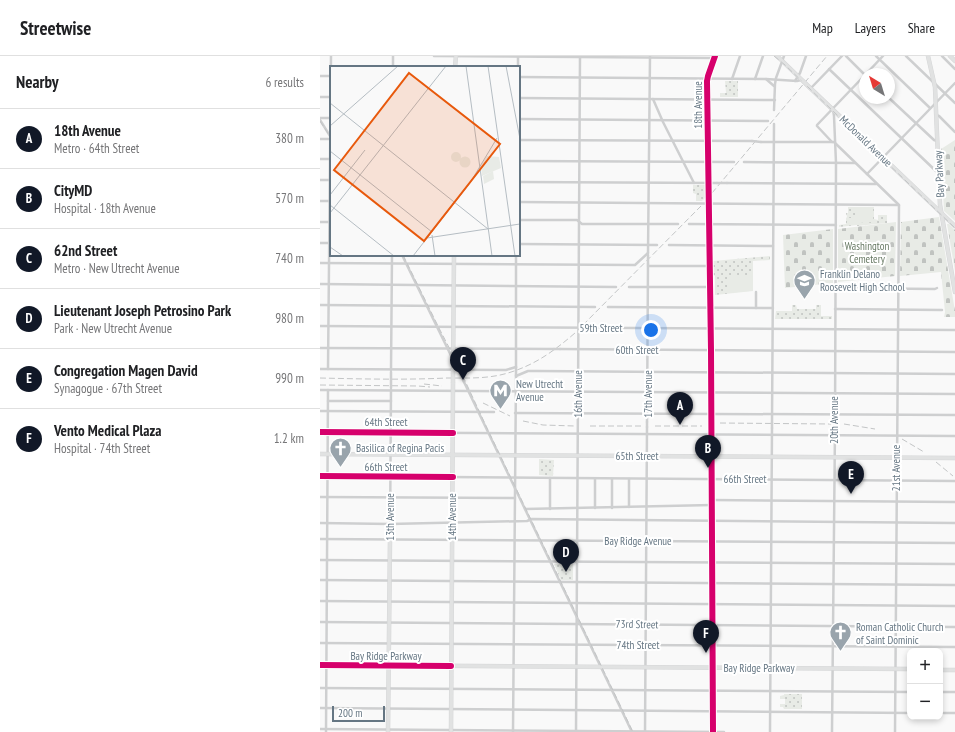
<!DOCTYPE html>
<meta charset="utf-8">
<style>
body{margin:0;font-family:"PT Sans Narrow",sans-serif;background:#f6f6f6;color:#202124}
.controls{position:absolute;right:12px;bottom:12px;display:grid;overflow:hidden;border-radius:8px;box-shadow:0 2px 6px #0003}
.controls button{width:36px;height:36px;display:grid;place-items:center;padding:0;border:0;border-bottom:1px solid #e0e0e0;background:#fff;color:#202124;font:20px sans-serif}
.compass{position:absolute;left:539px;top:12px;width:36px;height:36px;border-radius:50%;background:#fff;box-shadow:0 2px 6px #0003;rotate:322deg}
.scale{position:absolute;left:12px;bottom:10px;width:53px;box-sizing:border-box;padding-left:4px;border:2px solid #657683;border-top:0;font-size:11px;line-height:14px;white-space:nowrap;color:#657683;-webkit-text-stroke:3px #fff;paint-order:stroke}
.you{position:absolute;left:331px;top:274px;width:14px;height:14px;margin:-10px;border:3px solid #fff;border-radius:50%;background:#1a73e8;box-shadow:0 0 0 6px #1a73e833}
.badge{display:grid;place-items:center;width:26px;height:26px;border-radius:50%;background:#111827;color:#fff;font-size:13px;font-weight:700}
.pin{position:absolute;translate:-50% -33px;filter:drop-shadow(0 1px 2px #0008)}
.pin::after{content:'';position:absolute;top:21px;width:14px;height:12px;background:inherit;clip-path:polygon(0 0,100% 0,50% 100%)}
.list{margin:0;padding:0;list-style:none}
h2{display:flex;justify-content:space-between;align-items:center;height:52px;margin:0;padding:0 16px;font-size:17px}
h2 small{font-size:13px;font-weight:400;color:#757577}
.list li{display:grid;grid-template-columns:26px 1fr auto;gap:12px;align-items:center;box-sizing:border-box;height:60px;padding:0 16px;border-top:1px solid #e0e0e0}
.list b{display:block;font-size:15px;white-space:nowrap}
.list p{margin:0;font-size:13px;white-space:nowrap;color:#757577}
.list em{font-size:13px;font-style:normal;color:#757577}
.map{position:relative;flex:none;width:635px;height:676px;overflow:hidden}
header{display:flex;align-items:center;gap:24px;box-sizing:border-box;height:56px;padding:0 20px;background:#fff;border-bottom:1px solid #e0e0e0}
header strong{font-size:19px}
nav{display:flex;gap:22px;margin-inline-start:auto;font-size:14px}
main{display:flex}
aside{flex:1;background:#fff}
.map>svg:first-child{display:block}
.green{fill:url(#green-dots)}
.cemetery{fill:url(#cemetery-stones)}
.pitch{fill:#e8ebe6}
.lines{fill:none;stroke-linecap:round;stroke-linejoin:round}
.major-casing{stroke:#d5d6d7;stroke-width:4.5}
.minor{stroke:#cecfd0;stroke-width:2.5}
.major{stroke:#e1e2e2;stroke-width:3.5}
.rail{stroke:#c3c5c6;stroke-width:1;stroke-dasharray:6 3;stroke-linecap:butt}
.major-bridge-casing{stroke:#d5d6d7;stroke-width:4.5;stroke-linecap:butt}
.minor-bridge{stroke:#cecfd0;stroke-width:2.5}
.major-bridge{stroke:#e1e2e2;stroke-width:3.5}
.cycleway-casing{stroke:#fff;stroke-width:8}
.cycleway{stroke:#d6006c;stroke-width:6}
.labels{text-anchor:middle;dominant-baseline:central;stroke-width:4;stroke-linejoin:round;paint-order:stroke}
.street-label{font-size:11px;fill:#657683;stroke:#fff}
.park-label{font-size:11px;fill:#687a64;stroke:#fff}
.poi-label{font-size:11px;fill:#657683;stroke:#fff;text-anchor:start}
.inset-road{fill:none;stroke:#b5bdc3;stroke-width:1}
.view{fill:#e8590c;fill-opacity:0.15;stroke:#e8590c;stroke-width:2}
.inset-edge{fill:none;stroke:#657683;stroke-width:2}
</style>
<header>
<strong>Streetwise</strong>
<nav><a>Map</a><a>Layers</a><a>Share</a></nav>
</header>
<main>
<aside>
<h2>Nearby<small>6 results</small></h2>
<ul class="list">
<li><span class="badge">A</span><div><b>18th Avenue</b><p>Metro · 64th Street</p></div><em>380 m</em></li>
<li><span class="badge">B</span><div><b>CityMD</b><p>Hospital · 18th Avenue</p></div><em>570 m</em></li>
<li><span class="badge">C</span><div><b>62nd Street</b><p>Metro · New Utrecht Avenue</p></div><em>740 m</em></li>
<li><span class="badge">D</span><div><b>Lieutenant Joseph Petrosino Park</b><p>Park · New Utrecht Avenue</p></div><em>980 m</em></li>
<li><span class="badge">E</span><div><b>Congregation Magen David</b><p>Synagogue · 67th Street</p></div><em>990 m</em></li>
<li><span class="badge">F</span><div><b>Vento Medical Plaza</b><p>Hospital · 74th Street</p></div><em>1.2 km</em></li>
</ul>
</aside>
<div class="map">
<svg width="635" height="676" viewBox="0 0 635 676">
<defs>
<pattern id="green-dots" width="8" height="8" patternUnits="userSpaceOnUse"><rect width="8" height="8" fill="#e8ebe6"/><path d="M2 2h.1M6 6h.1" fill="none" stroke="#c0c3c0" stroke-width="1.8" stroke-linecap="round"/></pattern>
<pattern id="cemetery-stones" width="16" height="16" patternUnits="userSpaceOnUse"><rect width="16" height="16" fill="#e8ebe6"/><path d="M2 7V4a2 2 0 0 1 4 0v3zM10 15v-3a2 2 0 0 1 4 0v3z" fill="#c0c3c0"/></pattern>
</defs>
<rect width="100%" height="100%" fill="#f9f9f9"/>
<g class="green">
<path d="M405,25H418V41H400V37H406Z"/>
<path d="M373,129H385L386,141L382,145H376V138L373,137Z"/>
<path d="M528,151H554V163L558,164V159H567V167L537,170V169L519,171V169L526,168V162L527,161L526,157H528Z"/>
<path d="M450,200V204L433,205V235L395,239V220L393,219V205Z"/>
<path d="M472,249H476L477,253H496V249H501V260H512V263H455L456,255H472Z"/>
<path d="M219,403L234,404L233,420L219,419Z"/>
<path d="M234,508H253V524H241Z"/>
<path d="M464,638H482V653H464L463,651H460V648H465V643H466H460V640L464,639Z"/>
</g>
<g class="cemetery">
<path d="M635,84V165L624,155L621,93Z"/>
<path d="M619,161L635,255V261H624L625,256L621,216L580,220L581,166Z"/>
<path d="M576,166L575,220L518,226V173Z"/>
<path d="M627,168H629L635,174V215Z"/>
<path d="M513,173V227L465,232L463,179Z"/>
</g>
<g class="pitch">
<path d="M537,151H553L552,166L527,168L528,162H537Z"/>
<path d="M409,219H431L432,234L430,235L408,237V220Z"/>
</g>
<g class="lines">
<defs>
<g id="major">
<path d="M457,0L483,25"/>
<path d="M608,0L615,31L620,149L635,236"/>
<path d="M630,0L635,5"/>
<path d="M135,11L136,0"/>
<path d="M486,28L635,170"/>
<path d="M133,317L134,199"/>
<path d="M0,398L635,402"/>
<path d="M0,609L590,613"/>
<path d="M620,614H635"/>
<path d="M68,676L70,483"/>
<path d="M131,676L133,327"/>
</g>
</defs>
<use href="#major" class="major-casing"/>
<g class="minor">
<path d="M114,0L394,2"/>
<path d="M526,0L545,19"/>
<path d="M556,0L610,52"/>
<path d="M586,0L635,47"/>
<path d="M622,0L635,13"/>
<path d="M73,11V0"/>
<path d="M198,11V0"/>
<path d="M509,13L618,117"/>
<path d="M546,18L563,0"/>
<path d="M0,20H11"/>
<path d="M199,21L446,23L477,25L481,24"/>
<path d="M412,23L420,0"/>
<path d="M435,23L443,0"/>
<path d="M446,23L454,30"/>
<path d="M475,25L480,17L486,0"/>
<path d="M491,32L522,0"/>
<path d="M0,41H11"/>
<path d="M199,42L455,44"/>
<path d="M569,42L614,84L617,85"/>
<path d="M333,43L343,66L374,127"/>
<path d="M513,53L514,60L516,107L515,368"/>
<path d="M454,54L455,28L456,22L464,0"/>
<path d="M616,59L619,60L635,76"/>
<path d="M0,62H11"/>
<path d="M199,63L448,65"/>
<path d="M0,64L10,80"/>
<path d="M0,83H11"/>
<path d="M199,84L432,85"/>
<path d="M441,86H514L578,148"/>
<path d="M512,86L497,70V69L545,19"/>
<path d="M0,103H11"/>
<path d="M199,105L414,106"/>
<path d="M424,106L535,107"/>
<path d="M547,118L635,27"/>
<path d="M0,124H11"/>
<path d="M199,126L397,127"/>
<path d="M407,127L556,128"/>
<path d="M0,145H11"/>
<path d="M199,146L579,149"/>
<path d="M199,164H257L262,168H358"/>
<path d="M0,166H9"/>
<path d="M369,168L516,169"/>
<path d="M0,187H11"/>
<path d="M199,188L337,189"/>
<path d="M349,189L453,190"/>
<path d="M328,197L330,0"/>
<path d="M82,199L140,318"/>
<path d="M0,207L315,209L328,197"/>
<path d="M328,210H390"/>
<path d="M0,228L296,231"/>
<path d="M309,231H390"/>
<path d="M515,232L615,233L617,232"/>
<path d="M0,249L275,251"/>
<path d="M288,251L453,252"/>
<path d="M436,252V236"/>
<path d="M515,253L622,254"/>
<path d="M0,270L635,274"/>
<path d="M0,292L234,293"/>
<path d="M240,293L635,296"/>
<path d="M196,311V199"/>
<path d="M0,313L186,314L196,311"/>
<path d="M8,313L11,0"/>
<path d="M71,314L72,199"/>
<path d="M196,320L208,315H217L635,318"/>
<path d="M144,326L312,676"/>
<path d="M0,334L635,338"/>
<path d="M8,345H33"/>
<path d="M34,345H71"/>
<path d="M0,355L174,356"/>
<path d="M195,357L635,359"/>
<path d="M327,366L328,208"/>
<path d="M452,367L454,68"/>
<path d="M0,376L635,380"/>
<path d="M0,420L635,425"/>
<path d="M0,441L195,442"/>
<path d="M392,444L635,446"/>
<path d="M309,451V423"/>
<path d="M275,452V423"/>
<path d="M292,452V423"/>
<path d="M205,453L392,449"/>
<path d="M230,453V422"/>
<path d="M0,467L70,468L207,465L212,463L635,467"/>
<path d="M0,483L635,487"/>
<path d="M70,483L71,334"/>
<path d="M0,504L635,508"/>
<path d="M0,524L635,529"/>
<path d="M0,545L635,550"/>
<path d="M0,566L635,571"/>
<path d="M0,587L635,591"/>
<path d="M0,632L590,636"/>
<path d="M620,636H635"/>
<path d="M0,652L590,657"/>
<path d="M620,657H635"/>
<path d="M0,673L404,676"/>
<path d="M6,676L8,334"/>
<path d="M193,676L196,319"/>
<path d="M256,676L260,0"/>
<path d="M325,676L327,371"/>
<path d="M393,676L391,294L387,25L388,20L395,0"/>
<path d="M450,676L452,372"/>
<path d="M512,676L515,372"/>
<path d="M575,676L579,149"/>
</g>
<use href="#major" class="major"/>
<g class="rail">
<path d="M454,0L465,9L635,172"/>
<path d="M0,65L11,82"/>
<path d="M392,137L507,0"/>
<path d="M83,199L120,274L134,301L167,372L313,676"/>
<path d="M263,269L381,150"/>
<path d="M0,322C42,323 85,324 127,322C148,322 168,323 188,317C215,309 234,295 255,277"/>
<path d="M104,328L122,330"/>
<path d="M0,329L98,330L110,331"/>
<path d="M163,347L190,360"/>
<path d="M203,365L223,369L255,370"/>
<path d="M400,367L511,368"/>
<path d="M524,368L555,373"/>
<path d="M270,370H324"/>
<path d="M335,370H382"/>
<path d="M582,383L604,396"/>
<path d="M616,406L633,420"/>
</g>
<defs>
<g id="major-bridge">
<path d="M483,25L486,28"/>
<path d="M133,327V317"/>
</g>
</defs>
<use href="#major-bridge" class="major-bridge-casing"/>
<g class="minor-bridge">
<path d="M432,85L441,86"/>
<path d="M397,127H407"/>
<path d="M328,208V199"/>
<path d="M234,293H240"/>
<path d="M140,318L144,326"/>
<path d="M196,319V311"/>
<path d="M71,332V316"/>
<path d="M515,368V372"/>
<path d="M327,371V366"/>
<path d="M452,372V367"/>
</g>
<use href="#major-bridge" class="major-bridge"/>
<defs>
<g id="cycleway">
<path d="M0,376L133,377"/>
<path d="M0,420L133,421"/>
<path d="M0,609L131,610"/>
<path d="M393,676L391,294L387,25L388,20L395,0"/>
</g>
</defs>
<use href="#cycleway" class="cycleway-casing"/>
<use href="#cycleway" class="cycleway"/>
</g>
<defs>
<symbol id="school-pin" viewBox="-11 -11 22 30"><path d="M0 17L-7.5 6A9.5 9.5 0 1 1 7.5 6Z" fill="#99a4ac" stroke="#fff"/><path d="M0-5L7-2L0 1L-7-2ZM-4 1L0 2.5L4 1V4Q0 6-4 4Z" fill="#fff"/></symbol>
<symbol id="metro-pin" viewBox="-11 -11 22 30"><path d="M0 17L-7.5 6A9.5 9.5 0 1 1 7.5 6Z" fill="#99a4ac" stroke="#fff"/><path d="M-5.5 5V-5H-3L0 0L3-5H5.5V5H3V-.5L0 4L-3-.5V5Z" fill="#fff"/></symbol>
<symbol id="church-pin" viewBox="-11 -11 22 30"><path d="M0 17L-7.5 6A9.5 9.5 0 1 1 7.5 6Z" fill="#99a4ac" stroke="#fff"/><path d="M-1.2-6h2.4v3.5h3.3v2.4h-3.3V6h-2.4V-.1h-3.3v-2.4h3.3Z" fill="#fff"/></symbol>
</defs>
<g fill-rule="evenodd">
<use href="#school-pin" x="472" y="212" width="25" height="34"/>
<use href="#metro-pin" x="168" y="322" width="25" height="34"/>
<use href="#church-pin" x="8" y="380" width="25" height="34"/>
<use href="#church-pin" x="508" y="564" width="25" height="34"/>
</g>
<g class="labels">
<g class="street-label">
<text transform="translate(378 49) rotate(-90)">18th Avenue</text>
<text transform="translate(546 85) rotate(44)">McDonald Avenue</text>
<text transform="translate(619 118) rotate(-93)">Bay Parkway</text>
<text x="281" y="272">59th Street</text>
<text x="317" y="294">60th Street</text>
<text transform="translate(258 338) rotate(-90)">16th Avenue</text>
<text transform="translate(328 338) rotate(-90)">17th Avenue</text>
<text transform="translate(514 364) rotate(-90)">20th Avenue</text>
<text x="66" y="366">64th Street</text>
<text x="317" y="400">65th Street</text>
<text x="66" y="411">66th Street</text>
<text transform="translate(576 412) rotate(-90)">21st Avenue</text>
<text x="425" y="423">66th Street</text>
<text transform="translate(70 461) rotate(-90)">13th Avenue</text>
<text transform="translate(132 461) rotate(-90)">14th Avenue</text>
<text x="318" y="485">Bay Ridge Avenue</text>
<text transform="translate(317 568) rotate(1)">73rd Street</text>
<text x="318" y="589">74th Street</text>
<text x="66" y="600">Bay Ridge Parkway</text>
<text x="439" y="612">Bay Ridge Parkway</text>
</g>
<g class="park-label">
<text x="547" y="190">Washington<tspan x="547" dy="13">Cemetery</tspan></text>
</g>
<g class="poi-label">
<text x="500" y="218">Franklin Delano<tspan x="500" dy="13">Roosevelt High School</tspan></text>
<text x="196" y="328">New Utrecht<tspan x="196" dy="13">Avenue</tspan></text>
<text x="36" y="392">Basilica of Regina Pacis</text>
<text x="536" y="571">Roman Catholic Church<tspan x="536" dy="13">of Saint Dominic</tspan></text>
</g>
</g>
<g transform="translate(10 10)">
<rect width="190" height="190" fill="#f9f9f9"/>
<path d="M163,105L164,113L154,118L153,110Z" fill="#e8ebe6"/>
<path d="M121 91a5 5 0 1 1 10 0a5 5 0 1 1-10 0ZM157,90L169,91L171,102L152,110L151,99ZM129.5 96a5.5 5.5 0 1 1 11 0a5.5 5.5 0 1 1-11 0Z" fill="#e8ebe6"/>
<path class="inset-road" d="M136,0L162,190M158,0L185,190M176,0L190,73M0,37L158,163M0,60L68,0M0,85L102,166M0,129L35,84M0,139L64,190M0,147L116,0M102,169L105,190M97,172L190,158M0,181L13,190M83,190L140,117L167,72"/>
<path class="view" d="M79,7L170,78L94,175L4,104Z"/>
<rect width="190" height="190" class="inset-edge"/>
</g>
</svg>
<div class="controls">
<button>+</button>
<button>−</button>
</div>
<svg class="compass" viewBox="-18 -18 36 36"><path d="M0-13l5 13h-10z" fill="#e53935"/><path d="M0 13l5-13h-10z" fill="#757577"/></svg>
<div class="scale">200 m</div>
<div class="you"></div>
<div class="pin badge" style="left:360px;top:369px">A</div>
<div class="pin badge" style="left:388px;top:412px">B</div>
<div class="pin badge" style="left:143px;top:324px">C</div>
<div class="pin badge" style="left:246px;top:516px">D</div>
<div class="pin badge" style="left:531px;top:438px">E</div>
<div class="pin badge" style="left:386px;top:597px">F</div>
</div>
</main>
